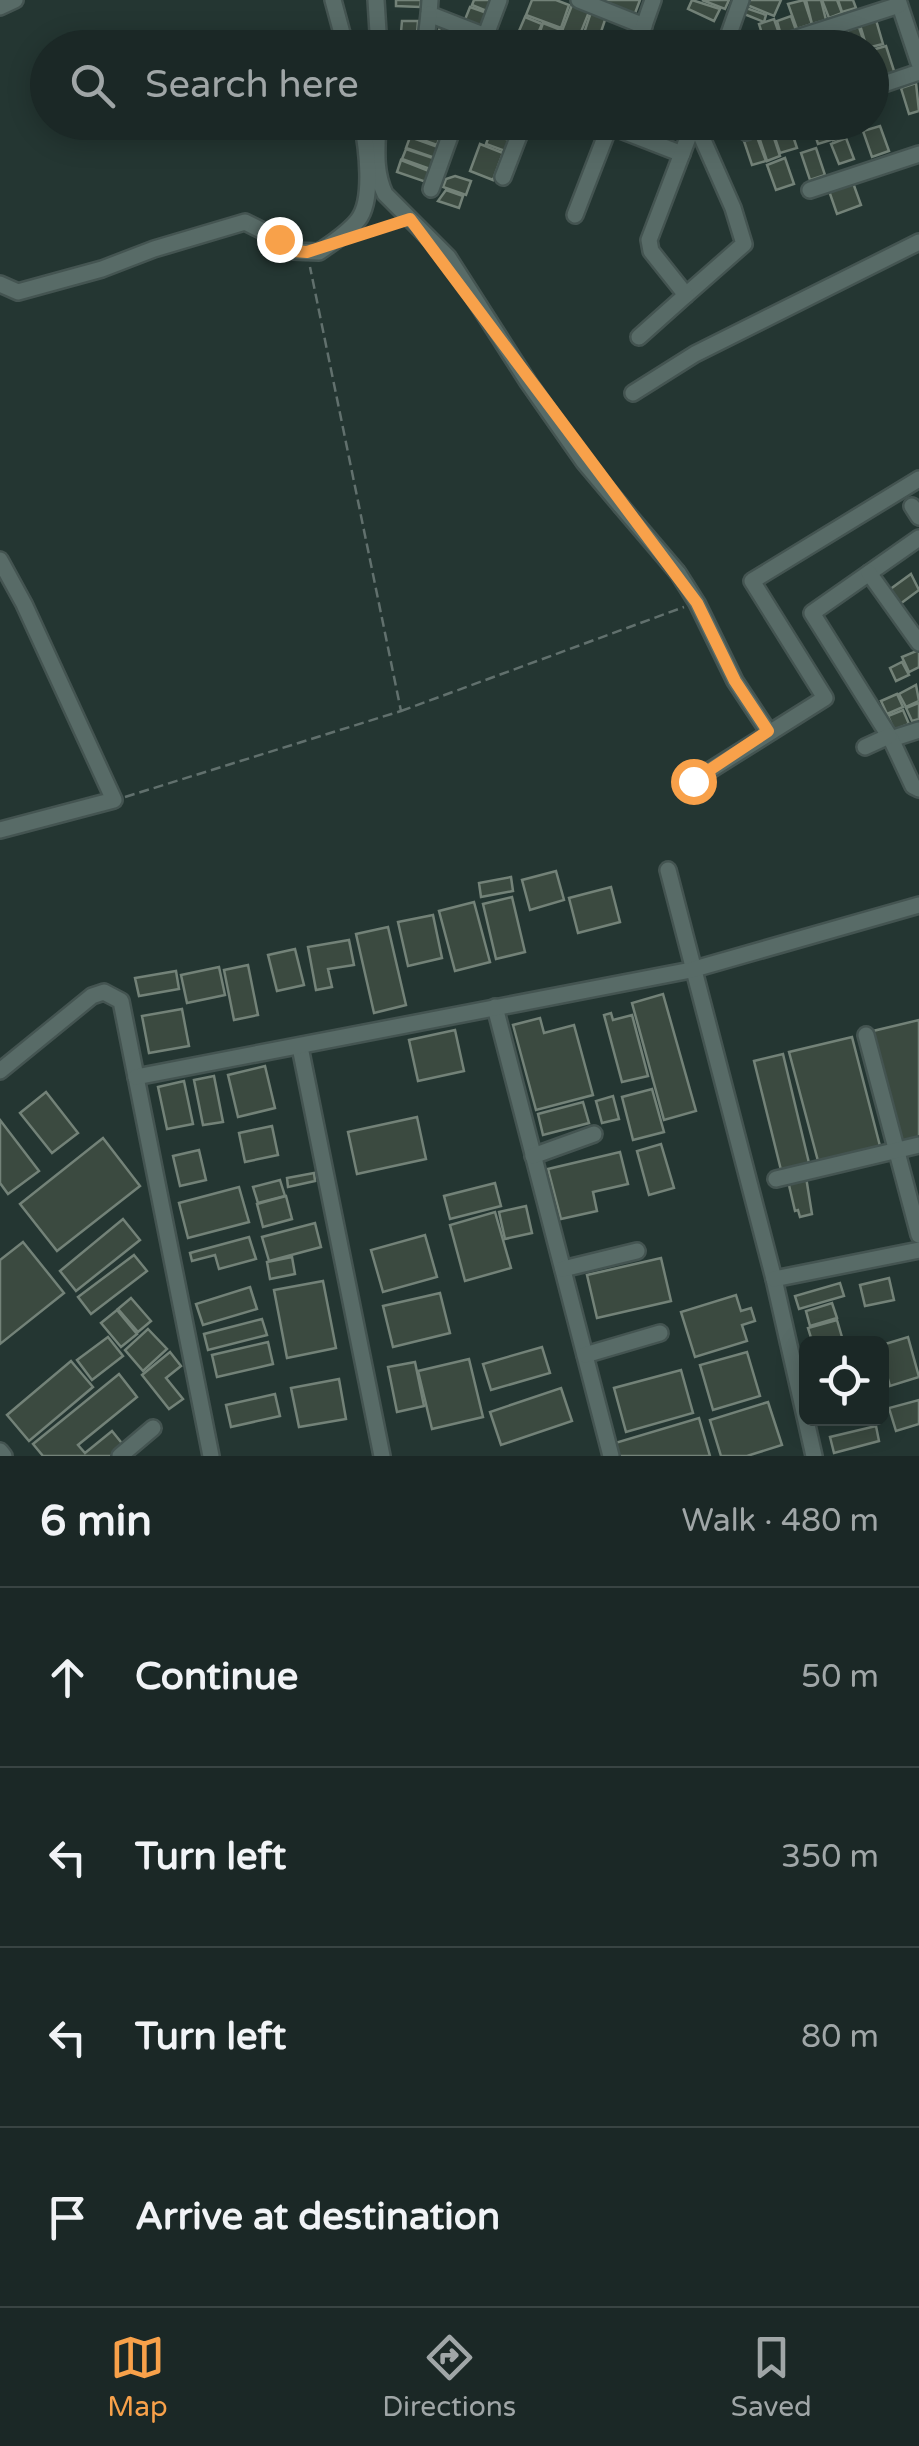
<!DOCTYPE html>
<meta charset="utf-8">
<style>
body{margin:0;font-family:"Varela Round",sans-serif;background:#283432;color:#f1f3f6}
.controls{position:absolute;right:30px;bottom:30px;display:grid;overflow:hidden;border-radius:15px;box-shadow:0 5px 25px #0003}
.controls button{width:90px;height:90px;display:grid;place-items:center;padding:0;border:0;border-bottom:2px solid #394443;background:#1b2826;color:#f1f3f6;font:50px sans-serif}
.stop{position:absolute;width:30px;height:30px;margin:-22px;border:8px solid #f8a14a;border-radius:50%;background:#fff}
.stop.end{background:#f8a14a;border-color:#fff;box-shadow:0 2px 10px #0008}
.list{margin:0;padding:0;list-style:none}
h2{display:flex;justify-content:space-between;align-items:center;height:130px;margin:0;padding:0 40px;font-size:42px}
h2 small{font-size:32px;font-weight:400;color:#a0a6a7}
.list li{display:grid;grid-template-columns:65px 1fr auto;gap:30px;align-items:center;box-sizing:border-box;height:180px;padding:0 40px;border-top:2px solid #394443}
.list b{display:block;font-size:38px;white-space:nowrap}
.list em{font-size:32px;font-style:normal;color:#a0a6a7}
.icon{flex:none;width:55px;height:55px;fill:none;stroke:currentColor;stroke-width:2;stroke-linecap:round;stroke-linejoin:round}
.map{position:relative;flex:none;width:919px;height:1456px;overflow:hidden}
.search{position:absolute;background:#1b2826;box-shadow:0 5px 25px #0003;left:30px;right:30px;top:30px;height:110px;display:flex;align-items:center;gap:25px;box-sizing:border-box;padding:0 35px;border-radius:55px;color:#a0a6a7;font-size:38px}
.sheet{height:850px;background:#1b2826}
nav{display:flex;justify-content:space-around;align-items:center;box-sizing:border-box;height:140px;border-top:2px solid #394443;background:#1b2826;font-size:28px;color:#a0a6a7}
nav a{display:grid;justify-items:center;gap:5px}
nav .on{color:#f8a14a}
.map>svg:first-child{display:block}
.building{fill:#3b4a40;stroke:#738278;stroke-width:2.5}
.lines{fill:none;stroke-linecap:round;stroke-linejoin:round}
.minor-casing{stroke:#445451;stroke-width:20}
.path{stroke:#61706d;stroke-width:2.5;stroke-dasharray:10 5;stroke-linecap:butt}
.minor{stroke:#586b67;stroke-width:15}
.minor-bridge-casing{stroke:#445451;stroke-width:20;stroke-linecap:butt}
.path-bridge{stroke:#61706d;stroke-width:2.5;stroke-dasharray:10 5;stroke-linecap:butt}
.minor-bridge{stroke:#586b67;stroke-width:15}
.route{stroke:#f8a14a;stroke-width:12}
</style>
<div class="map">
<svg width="919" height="1456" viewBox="0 0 919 1456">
<rect width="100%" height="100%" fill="#243632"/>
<g class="building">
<path d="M396,0H421L420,7L396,6Z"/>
<path d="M474,0H493L489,12L472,5Z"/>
<path d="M532,0H556L569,5L561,28L526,15Z"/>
<path d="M597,0H640L634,16Z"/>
<path d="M692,0L720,9L714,21L688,9Z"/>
<path d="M702,0H729L725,9Z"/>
<path d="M749,0H781L774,16L747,5Z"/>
<path d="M804,0L812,24L797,29L788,4Z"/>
<path d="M806,0H821L826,20L812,24Z"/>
<path d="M822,0H837L842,13L829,18Z"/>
<path d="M838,0H853L856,8L842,12Z"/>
<path d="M572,5L589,12L579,37L562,31Z"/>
<path d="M470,7L487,13L481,29L464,22Z"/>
<path d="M746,8L766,15L764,22L744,14Z"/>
<path d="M591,12L606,17L598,41L583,36Z"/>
<path d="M791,16L796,30L781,35L777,21Z"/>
<path d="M525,17L542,24L533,45L516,38Z"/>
<path d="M774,19L780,36L764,40L759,24Z"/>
<path d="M876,20L883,44L867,48L860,25Z"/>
<path d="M402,21H418L417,33L401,32Z"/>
<path d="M543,23L561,30L555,48L535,46Z"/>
<path d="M441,25L455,31L448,48H432Z"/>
<path d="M859,27L866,48H853L847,30Z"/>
<path d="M847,31L852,48H838L834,35Z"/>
<path d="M460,33L478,41L475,48H454Z"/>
<path d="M832,34L837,48H819L816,39Z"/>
<path d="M886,46L895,74L878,79L872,50Z"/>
<path d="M916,83L919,111L909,114L901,88Z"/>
<path d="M413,122H445L437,145L409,135Z"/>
<path d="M495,122L515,128L510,139L491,131Z"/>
<path d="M811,122H826L831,140L818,144Z"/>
<path d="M828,122H843L847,135L833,140Z"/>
<path d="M845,122H858L860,131L848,134Z"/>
<path d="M880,126L889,151L872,157L863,131Z"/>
<path d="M790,127L797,148L780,153L773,132Z"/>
<path d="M772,132L780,156L767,161L759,137Z"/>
<path d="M490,133L509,140L505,151L486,144Z"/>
<path d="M410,137L438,147L435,158L406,148Z"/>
<path d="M757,137L766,161L752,165L744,141Z"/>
<path d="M846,138L854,159L839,164L831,144Z"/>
<path d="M480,144L503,153L493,180L470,171Z"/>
<path d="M816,148L825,175L810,180L801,153Z"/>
<path d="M406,149L433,158L430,169L402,159Z"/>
<path d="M785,158L794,184L776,190L767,165Z"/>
<path d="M401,160L429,171L426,182L397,172Z"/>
<path d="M455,176L471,181L466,195L443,187L446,179Z"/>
<path d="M852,180L861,205L837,214L828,188Z"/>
<path d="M446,190L463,196L459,208L438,201Z"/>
<path d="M911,574L919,590L900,604L889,590Z"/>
<path d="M919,650V667L909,672L902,657Z"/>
<path d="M902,662L909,675L896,681L890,668Z"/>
<path d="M916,685L919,701L906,707L899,694Z"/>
<path d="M897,694L903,707L887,714L881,701Z"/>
<path d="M919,703V719L912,721L906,708Z"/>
<path d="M903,710L909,724L894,730L888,716Z"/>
<path d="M556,871L564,900L530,910L522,880Z"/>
<path d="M511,877L513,891L481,897L479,883Z"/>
<path d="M611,887L620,922L578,933L569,898Z"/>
<path d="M512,897L525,952L496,959L483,904Z"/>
<path d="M474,902L490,962L455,971L439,911Z"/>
<path d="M433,915L442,958L408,966L398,922Z"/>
<path d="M388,927L406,1005L374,1013L356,934Z"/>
<path d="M349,940L354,965L328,969L332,987L316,990L308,947Z"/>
<path d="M295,949L304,985L277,991L268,955Z"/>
<path d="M248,965L258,1015L234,1020L224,970Z"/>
<path d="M219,967L225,995L187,1003L181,975Z"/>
<path d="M176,971L179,989L139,996L135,978Z"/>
<path d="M663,994L696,1111L664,1120L632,1003Z"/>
<path d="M182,1009L189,1046L149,1053L142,1016Z"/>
<path d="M611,1013L613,1020L632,1015L648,1076L622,1082L604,1015Z"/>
<path d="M540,1018L544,1033L574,1025L593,1095L536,1110L513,1025Z"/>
<path d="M919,1020V1137L901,1142L873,1031Z"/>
<path d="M455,1030L464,1071L418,1081L409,1040Z"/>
<path d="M852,1037L880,1146L818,1161L789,1052Z"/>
<path d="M783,1054L809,1163L781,1170L754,1061Z"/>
<path d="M265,1066L275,1108L238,1117L228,1075Z"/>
<path d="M214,1076L223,1122L203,1125L194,1080Z"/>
<path d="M184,1081L193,1124L167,1129L158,1087Z"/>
<path d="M652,1089L664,1132L633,1140L622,1097Z"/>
<path d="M46,1092L78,1133L52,1153L20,1113Z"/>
<path d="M613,1096L619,1119L602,1123L596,1101Z"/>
<path d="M583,1102L589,1123L543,1135L538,1114Z"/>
<path d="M417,1117L426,1159L357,1174L348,1132Z"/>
<path d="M0,1120L39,1171L8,1194L0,1183Z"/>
<path d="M272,1126L278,1155L245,1162L239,1133Z"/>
<path d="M103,1138L140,1186L57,1251L20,1204Z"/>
<path d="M661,1144L674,1188L649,1195L637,1151Z"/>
<path d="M199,1150L206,1180L180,1186L173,1156Z"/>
<path d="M620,1152L628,1184L593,1192L597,1211L561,1219L548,1169Z"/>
<path d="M314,1173L315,1181L288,1187L287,1178Z"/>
<path d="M806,1177L812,1214L800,1217L798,1210L795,1211L788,1181Z"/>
<path d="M280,1180L285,1196L258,1203L253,1187Z"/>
<path d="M495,1183L501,1206L450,1219L444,1196Z"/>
<path d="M239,1187L249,1222L188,1238L179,1203Z"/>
<path d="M286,1196L292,1219L263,1227L257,1204Z"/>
<path d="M526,1206L532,1233L505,1239L499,1212Z"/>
<path d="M495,1212L511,1268L465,1281L450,1225Z"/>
<path d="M123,1219L140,1240L76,1291L60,1271Z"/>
<path d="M315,1223L321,1247L269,1261L262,1237Z"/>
<path d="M425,1235L437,1277L383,1292L371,1250Z"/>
<path d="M249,1237L256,1259L219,1269L215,1255L192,1261L190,1253Z"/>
<path d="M23,1242L64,1293L0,1344V1260Z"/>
<path d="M134,1255L147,1271L91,1314L78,1297Z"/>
<path d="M292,1257L295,1274L270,1279L267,1262Z"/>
<path d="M661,1258L671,1301L597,1318L587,1275Z"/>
<path d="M889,1278L894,1300L865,1306L860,1285Z"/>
<path d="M323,1281L336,1348L287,1358L274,1290Z"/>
<path d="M840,1283L844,1296L799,1309L795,1296Z"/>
<path d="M250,1287L257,1309L203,1325L196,1304Z"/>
<path d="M440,1293L450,1333L393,1347L383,1306Z"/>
<path d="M736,1295L741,1311L751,1308L755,1321L742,1325L747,1341L695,1357L681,1312Z"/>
<path d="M131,1298L151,1321L138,1332L118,1309Z"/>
<path d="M832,1303L837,1318L810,1326L806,1311Z"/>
<path d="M117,1310L137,1334L121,1347L101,1323Z"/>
<path d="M262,1319L267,1335L208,1350L204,1334Z"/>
<path d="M837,1320L844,1344H813L808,1328Z"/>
<path d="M148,1329L167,1349L143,1371L125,1350Z"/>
<path d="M108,1337L123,1356L92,1380L77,1360Z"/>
<path d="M908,1337L919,1377L890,1386L882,1358V1345Z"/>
<path d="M268,1342L273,1364L217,1377L212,1355Z"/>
<path d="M542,1347L550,1373L491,1390L483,1364Z"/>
<path d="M170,1352L181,1366L166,1378L183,1399L169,1409L142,1375Z"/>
<path d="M747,1352L760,1396L713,1410L700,1365Z"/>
<path d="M469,1359L483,1417L432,1429L418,1371Z"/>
<path d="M71,1361L93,1387L29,1441L7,1415Z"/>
<path d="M415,1362L424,1406L397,1412L388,1367Z"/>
<path d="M681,1370L693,1413L626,1432L614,1388Z"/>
<path d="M119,1374L137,1397L78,1445L85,1453L112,1431L125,1447L114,1456H43L33,1444Z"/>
<path d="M339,1379L346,1419L299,1427L291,1388Z"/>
<path d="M561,1388L572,1421L501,1445L490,1412Z"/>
<path d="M275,1394L280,1416L231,1427L226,1405Z"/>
<path d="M919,1400V1424L896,1431L889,1408Z"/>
<path d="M768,1402L782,1445L747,1456H721L710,1420Z"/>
<path d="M699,1418L710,1456H619L615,1443Z"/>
<path d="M876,1426L879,1441L834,1453L830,1437Z"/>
</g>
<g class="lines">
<defs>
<g id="minor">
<path d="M333,0L346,48"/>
<path d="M376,0L379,48"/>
<path d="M430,0L429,14L516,48"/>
<path d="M579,0L644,26"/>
<path d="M898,0L919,63"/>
<path d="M0,7L15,0"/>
<path d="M425,48L429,14"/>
<path d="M481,48L499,0"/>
<path d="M636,48L653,0"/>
<path d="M724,48L741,0"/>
<path d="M766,48L899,5"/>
<path d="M872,88L919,72"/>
<path d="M378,122C377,148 374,171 385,194L448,257L528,382L584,462L621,506"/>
<path d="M610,126L682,154"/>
<path d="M746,132L771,122"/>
<path d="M503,177L520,133L514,122"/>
<path d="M431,189L455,122"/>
<path d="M810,190L919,154"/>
<path d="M575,215L611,122"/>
<path d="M0,284L18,292L102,269L154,249L245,222L279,239L293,251L319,252C332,243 348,233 358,220C374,200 367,147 362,122"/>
<path d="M686,295L744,244L733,208L695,122"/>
<path d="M639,337L686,295L651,251L649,240L694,122"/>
<path d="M633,393L695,354L919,242"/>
<path d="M912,506L919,517"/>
<path d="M919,538L812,613L891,739L919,730"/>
<path d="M0,560L24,604L114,800L0,830"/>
<path d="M678,573L697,603L735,681L768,731"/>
<path d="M869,573L919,643"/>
<path d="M891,739L913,786L919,789"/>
<path d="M865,747L889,736"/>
<path d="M693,781L825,698L752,581L919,479"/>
<path d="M668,870L774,1279L814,1456"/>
<path d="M495,1007L611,1456"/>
<path d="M866,1035L919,1235"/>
<path d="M300,1047L382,1456"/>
<path d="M0,1071L92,996L104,992L121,1001L211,1456"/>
<path d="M136,1077L691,970L919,905"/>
<path d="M533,1156L594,1134"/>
<path d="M776,1179L919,1145"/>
<path d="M563,1269L637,1251"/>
<path d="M774,1279L919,1250"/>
<path d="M585,1355L660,1333"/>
<path d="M0,1451L4,1456"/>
<path d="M120,1456L153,1428"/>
</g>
</defs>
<use href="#minor" class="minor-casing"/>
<g class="path">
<path d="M366,233L397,223"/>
<path d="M401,711L684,607"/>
<path d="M125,797L401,711L310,267"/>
</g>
<use href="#minor" class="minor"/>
<defs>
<path id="minor-bridge" d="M621,506L678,573"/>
</defs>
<use href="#minor-bridge" class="minor-bridge-casing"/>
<path class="path-bridge" d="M480,312L533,384"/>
<use href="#minor-bridge" class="minor-bridge"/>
</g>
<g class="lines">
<path class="route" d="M279,239L293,251L307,252L410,219L697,603L735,681L768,731L693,781"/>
</g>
</svg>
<div class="controls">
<button><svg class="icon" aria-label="locate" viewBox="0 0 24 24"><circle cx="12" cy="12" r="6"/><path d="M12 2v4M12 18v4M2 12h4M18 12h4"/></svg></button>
</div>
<div class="stop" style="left:693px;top:781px"></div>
<div class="stop end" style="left:279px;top:239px"></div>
<div class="search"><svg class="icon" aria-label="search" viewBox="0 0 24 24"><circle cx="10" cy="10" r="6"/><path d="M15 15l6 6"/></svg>Search here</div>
</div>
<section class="sheet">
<h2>6 min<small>Walk · 480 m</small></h2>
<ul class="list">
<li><svg class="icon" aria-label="ahead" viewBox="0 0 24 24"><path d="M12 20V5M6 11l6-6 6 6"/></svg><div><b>Continue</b></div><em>50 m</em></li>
<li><svg class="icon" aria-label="left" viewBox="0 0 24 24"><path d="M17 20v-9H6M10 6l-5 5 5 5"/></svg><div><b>Turn left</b></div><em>350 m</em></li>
<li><svg class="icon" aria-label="left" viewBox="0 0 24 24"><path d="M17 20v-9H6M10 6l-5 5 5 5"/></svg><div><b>Turn left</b></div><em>80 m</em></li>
<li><svg class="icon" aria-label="arrive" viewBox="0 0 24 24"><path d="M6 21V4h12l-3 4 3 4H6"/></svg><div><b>Arrive at destination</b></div></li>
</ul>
</section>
<nav>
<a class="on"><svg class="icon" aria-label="map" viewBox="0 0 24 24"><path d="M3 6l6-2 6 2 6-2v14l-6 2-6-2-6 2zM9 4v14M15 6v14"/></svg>Map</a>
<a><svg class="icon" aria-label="directions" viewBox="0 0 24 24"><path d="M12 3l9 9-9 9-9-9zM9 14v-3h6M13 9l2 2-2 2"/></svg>Directions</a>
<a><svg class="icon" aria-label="saved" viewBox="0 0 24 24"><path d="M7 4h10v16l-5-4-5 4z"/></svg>Saved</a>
</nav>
